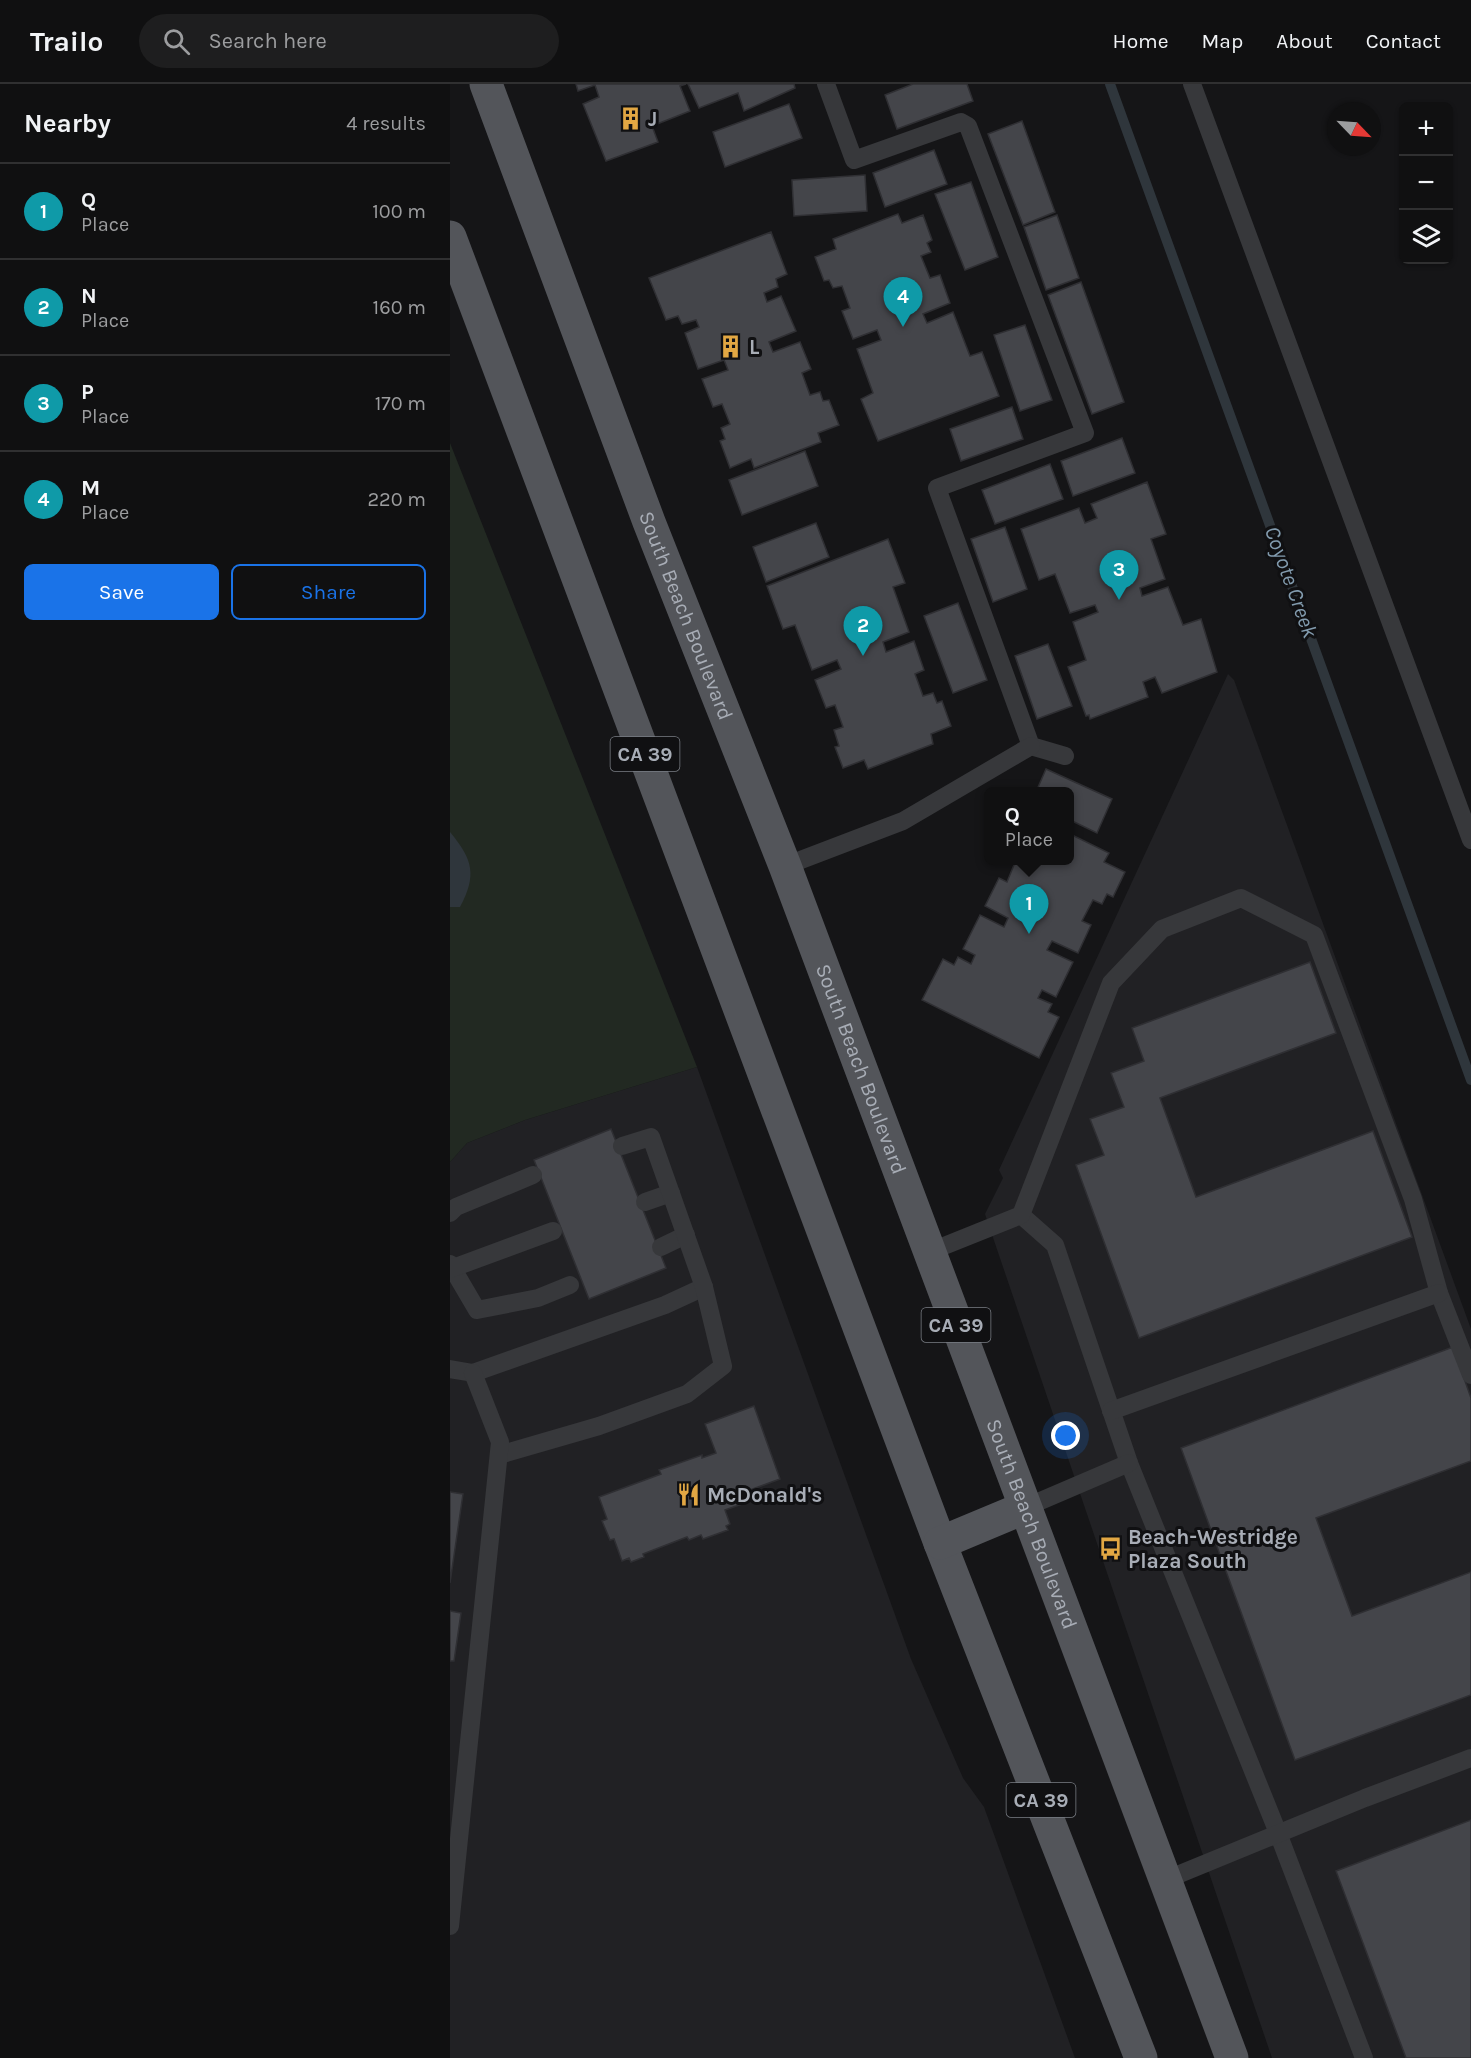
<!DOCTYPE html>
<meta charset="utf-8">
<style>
body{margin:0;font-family:Karla,sans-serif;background:#1e1e1f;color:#f1f3f6}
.controls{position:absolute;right:18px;top:18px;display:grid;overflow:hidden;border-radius:9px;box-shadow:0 2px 4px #0004}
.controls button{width:54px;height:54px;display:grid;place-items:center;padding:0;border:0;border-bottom:2px solid #303031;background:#101011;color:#f1f3f6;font:30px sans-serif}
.compass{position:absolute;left:877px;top:18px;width:54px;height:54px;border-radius:50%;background:#101011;box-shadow:0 2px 4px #0004;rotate:115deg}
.you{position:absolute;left:616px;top:1352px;width:21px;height:21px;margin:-15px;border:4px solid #fff;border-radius:50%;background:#1a73e8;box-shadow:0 0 0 9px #1a73e833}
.badge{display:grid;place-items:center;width:39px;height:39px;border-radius:50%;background:#1a73e8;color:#fff;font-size:20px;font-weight:700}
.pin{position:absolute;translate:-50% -50px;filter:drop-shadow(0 2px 3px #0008)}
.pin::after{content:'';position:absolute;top:32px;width:21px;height:18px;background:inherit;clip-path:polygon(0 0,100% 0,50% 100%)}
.popup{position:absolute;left:534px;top:703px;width:90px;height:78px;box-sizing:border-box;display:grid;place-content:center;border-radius:9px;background:#101011;filter:drop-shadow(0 2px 4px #0005);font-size:20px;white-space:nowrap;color:#9c9d9f}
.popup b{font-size:22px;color:#f1f3f6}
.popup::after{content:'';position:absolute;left:50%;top:100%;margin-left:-12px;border:12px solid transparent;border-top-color:#101011}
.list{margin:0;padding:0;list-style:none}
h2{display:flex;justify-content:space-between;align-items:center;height:78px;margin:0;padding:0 24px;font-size:26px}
h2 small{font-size:20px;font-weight:400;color:#9c9d9f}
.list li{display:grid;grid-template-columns:39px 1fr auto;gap:18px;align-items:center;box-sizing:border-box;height:96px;padding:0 24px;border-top:2px solid #303031}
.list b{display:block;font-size:22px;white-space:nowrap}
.list p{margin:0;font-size:20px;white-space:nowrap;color:#9c9d9f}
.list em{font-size:20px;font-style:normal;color:#9c9d9f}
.actions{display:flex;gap:12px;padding:18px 24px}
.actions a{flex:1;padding:14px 0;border:2px solid #1a73e8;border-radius:9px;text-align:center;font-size:21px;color:#1a73e8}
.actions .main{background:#1a73e8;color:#fff}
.icon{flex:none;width:33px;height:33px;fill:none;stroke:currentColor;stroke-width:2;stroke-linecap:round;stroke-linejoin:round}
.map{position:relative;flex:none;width:1021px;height:1974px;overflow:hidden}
header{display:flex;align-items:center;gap:36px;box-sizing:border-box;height:84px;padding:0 30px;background:#101011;border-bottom:2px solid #303031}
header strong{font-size:28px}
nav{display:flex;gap:33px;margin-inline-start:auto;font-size:21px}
.search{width:420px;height:54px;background:#1e1e1f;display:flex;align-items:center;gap:15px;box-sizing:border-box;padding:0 21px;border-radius:33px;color:#9c9d9f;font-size:22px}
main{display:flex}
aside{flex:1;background:#101011}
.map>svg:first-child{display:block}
.built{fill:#212124}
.green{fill:#222922}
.water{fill:#2f363c}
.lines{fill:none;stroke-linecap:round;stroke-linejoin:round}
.stream{stroke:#2f363c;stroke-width:10}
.building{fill:#44454a;stroke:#2f2f33;stroke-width:1.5}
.lane{stroke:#37383b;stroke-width:18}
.primary{stroke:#53555a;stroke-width:33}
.labels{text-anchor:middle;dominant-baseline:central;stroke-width:6;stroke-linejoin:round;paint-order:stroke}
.shield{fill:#101012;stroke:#7a7e85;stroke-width:1.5}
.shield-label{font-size:20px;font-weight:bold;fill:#a8adb6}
.poi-label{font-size:21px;font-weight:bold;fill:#a8adb6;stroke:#101012;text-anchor:start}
.street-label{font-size:21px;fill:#a8adb6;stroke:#101012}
.water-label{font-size:22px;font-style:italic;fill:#829bae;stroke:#101012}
</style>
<header>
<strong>Trailo</strong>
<div class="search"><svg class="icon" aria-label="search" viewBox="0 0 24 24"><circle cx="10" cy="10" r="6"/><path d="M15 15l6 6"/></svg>Search here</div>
<nav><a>Home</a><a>Map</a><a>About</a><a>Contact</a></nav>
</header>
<main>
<aside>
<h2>Nearby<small>4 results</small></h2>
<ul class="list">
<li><span class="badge" style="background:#0f9aa8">1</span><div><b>Q</b><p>Place</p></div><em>100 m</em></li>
<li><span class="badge" style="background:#0f9aa8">2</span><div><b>N</b><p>Place</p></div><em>160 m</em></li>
<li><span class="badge" style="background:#0f9aa8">3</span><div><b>P</b><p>Place</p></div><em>170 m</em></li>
<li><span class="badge" style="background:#0f9aa8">4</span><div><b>M</b><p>Place</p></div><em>220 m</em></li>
</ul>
<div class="actions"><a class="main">Save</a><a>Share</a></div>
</aside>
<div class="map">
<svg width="1021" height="1974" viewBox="0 0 1021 1974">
<rect width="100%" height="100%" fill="#151517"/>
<g class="built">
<path d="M778,590L784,596L1021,1245V1974H822L535,1130L553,1094L549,1086Z"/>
<path d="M247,983L461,1575L513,1694L534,1723L625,1974H0V1078L17,1059L75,1036Z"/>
</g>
<path class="green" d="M0,359L247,983L75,1036L17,1059L0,1078Z"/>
<path class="water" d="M0,748C23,776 27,791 10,823H0Z"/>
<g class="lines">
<path class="stream" d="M660,0L1021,996"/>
</g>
<g class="building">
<path d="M126,0H236L230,2L240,27L202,42L208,58L156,77L133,20L149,13L145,1L128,7Z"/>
<path d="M238,0H344L345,4L294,27L288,9L249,24Z"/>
<path d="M463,0H517L523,17L447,45L435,11Z"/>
<path d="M339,20L352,54L275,83L263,48Z"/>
<path d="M572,37L605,128L573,141L538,50Z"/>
<path d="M484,66L497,100L435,123L423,89Z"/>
<path d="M415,91L417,127L344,132L342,96Z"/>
<path d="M521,98L548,173L515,186L485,110Z"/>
<path d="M448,130L452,139L473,131L482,156L477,159L481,168L471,172L480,194L490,191L500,219L473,230L477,239L503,228L520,272L532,268L549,312L428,357L411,315L423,309L407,265L431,256L427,246L403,255L392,227L400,224L392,202L383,204L379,196L374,197L365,173L386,165L383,155Z"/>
<path d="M607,131L629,194L596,206L574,143Z"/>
<path d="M321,148L337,190L326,195L328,203L314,209L317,218L331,212L346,247L319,258L323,268L350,258L361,285L352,289L360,311L370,308L373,317L379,316L389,341L368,349L371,358L304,384L301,375L280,384L270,357L275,355L271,344L280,340L272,320L263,323L252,295L278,286L274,276L248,285L235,249L249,243L246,236L232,240L228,232L216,236L199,194Z"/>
<path d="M631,198L674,318L642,330L598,211Z"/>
<path d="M575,241L602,316L570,327L544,251Z"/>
<path d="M562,323L573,355L511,377L500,345Z"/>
<path d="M672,354L685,389L623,412L611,377Z"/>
<path d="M355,367L368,402L292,431L279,396Z"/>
<path d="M600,380L613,415L545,440L532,406Z"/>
<path d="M697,398L716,450L701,455L715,495L690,504L692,512L718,503L733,541L751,535L767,588L712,609L705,593L693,598L698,613L640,635L639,631L636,632L618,583L636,576L623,538L648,528L645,521L620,529L605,490L589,496L571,445L629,424L635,439L647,434L641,420Z"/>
<path d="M366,439L379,473L316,498L303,463Z"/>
<path d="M555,443L577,505L543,518L521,455Z"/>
<path d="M438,455L455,499L443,503L459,548L433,558L436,568L464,557L474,586L465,590L473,612L483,609L487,619L492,617L501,642L481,650L483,660L418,685L414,676L393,684L385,663L389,662L384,646L393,643L385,621L376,624L365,596L391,585L387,576L362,586L345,541L333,545L317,502Z"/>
<path d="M508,519L537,596L503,609L474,532Z"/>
<path d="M598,560L622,622L587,635L565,572Z"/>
<path d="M596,685L662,715L647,749L620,736V708H586Z"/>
<path d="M620,750L659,769L654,778L675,788L663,813L657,810L652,820L643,816L632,837L641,841L628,869L602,857L597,866L623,878L606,913L592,906L588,914L602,920L598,928L609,933L589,974L472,916L493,875L504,881L508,873L521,880L525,871L513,865L530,831L554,843L558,834L535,822L549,794L557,798L566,776H620Z"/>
<path d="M860,878L886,949L710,1014L746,1113L923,1047L962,1153L689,1254L626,1081L654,1071L640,1035L674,1023L661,989L694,977L682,944Z"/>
<path d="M161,1045L216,1184L139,1215L84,1076Z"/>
<path d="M1003,1263L1021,1314V1377L866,1434L902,1532L1021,1488V1611L845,1676L731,1364Z"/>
<path d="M304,1322L330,1395L289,1410L292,1420L275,1426L280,1440L276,1442L278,1446L253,1455L251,1451L239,1456L237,1453L193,1470L194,1473L181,1478L179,1474L172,1477L164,1455L160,1456L152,1437L157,1435L149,1413L211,1390L209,1386L252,1371V1374L266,1369L255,1340Z"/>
<path d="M0,1408L13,1410L0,1499Z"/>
<path d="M0,1527L11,1529L4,1577H0Z"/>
<path d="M1021,1736V1974H956L886,1787Z"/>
</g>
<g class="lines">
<g class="lane">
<path d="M376,0L404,76L511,38L518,42L635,349L487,404L581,662L615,672"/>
<path d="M742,0L1021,756"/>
<path d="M335,782L453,737L581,662"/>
<path d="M195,1118L221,1109"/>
<path d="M0,1129L6,1123L83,1091"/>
<path d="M571,1131L605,1161L679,1379L828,1749L914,1974"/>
<path d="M211,1163L236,1151"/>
<path d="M479,1168L571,1131L661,899L712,845L791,814L864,851L963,1115L989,1209L1021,1291"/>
<path d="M0,1180L27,1226L88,1214L120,1201"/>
<path d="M0,1185L103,1147"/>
<path d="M0,1285L23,1289L215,1221L254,1203"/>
<path d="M661,1327L989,1209"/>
<path d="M49,1371L149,1342L237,1310L273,1282L254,1203L201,1053L172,1062"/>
<path d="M574,1424L679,1379"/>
<path d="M715,1796L915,1714L1021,1674"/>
<path d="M0,1842L50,1358L23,1289"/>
</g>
<g class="primary">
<path id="s1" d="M36,0L199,438L335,782L782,1974"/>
<path d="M0,153L490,1459L691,1974"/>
<path d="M490,1459L574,1424"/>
</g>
</g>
<defs>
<symbol id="building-bare" viewBox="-9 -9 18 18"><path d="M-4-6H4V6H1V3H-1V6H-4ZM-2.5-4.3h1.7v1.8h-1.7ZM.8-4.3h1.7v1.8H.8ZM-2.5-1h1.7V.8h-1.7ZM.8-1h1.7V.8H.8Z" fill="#e2a743" stroke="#101012" stroke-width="2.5" paint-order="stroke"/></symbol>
<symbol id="restaurant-bare" viewBox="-9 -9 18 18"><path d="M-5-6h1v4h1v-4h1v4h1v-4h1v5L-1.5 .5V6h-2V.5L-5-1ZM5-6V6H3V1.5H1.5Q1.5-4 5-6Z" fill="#e2a743" stroke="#101012" stroke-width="2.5" paint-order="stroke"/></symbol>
<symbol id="bus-bare" viewBox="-9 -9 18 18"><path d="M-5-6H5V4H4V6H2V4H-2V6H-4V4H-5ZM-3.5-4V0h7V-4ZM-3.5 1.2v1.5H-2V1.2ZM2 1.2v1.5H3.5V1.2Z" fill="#e2a743" stroke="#101012" stroke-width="2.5" paint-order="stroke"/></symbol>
</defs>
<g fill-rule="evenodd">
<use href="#building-bare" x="164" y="18" width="33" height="33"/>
<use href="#building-bare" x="264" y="246" width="33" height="33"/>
<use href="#restaurant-bare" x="222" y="1394" width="33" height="33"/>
<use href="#bus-bare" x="644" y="1448" width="33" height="33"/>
</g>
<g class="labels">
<g class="shield">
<rect x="160.5" y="653" width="69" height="34" rx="4.5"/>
<rect x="471.5" y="1224" width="69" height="34" rx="4.5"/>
<rect x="556.5" y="1699" width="69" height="34" rx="4.5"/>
</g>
<g class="shield-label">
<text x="195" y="670">CA 39</text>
<text x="506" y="1241">CA 39</text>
<text x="591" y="1716">CA 39</text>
</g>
<g class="poi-label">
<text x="198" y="35">J</text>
<text x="299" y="263">L</text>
<text x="257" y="1411">McDonald's</text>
<text x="678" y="1453">Beach-Westridge<tspan x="678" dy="24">Plaza South</tspan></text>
</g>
<g class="street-label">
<text stroke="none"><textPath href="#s1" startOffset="568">South Beach Boulevard</textPath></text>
<text stroke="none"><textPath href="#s1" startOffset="1054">South Beach Boulevard</textPath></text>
<text stroke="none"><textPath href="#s1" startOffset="1540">South Beach Boulevard</textPath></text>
</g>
<g class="water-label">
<text transform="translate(841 498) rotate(70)">Coyote Creek</text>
</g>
</g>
</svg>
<div class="controls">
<button>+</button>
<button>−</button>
<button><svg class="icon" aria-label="layers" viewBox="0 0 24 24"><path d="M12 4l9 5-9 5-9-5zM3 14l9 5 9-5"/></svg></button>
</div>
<svg class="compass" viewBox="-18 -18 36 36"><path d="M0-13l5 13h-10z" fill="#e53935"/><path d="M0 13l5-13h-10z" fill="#9c9d9f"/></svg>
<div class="you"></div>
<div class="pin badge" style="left:579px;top:850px;background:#0f9aa8">1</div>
<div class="popup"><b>Q</b>Place</div>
<div class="pin badge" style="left:413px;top:572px;background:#0f9aa8">2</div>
<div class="pin badge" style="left:669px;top:516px;background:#0f9aa8">3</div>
<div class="pin badge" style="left:453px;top:243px;background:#0f9aa8">4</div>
</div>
</main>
